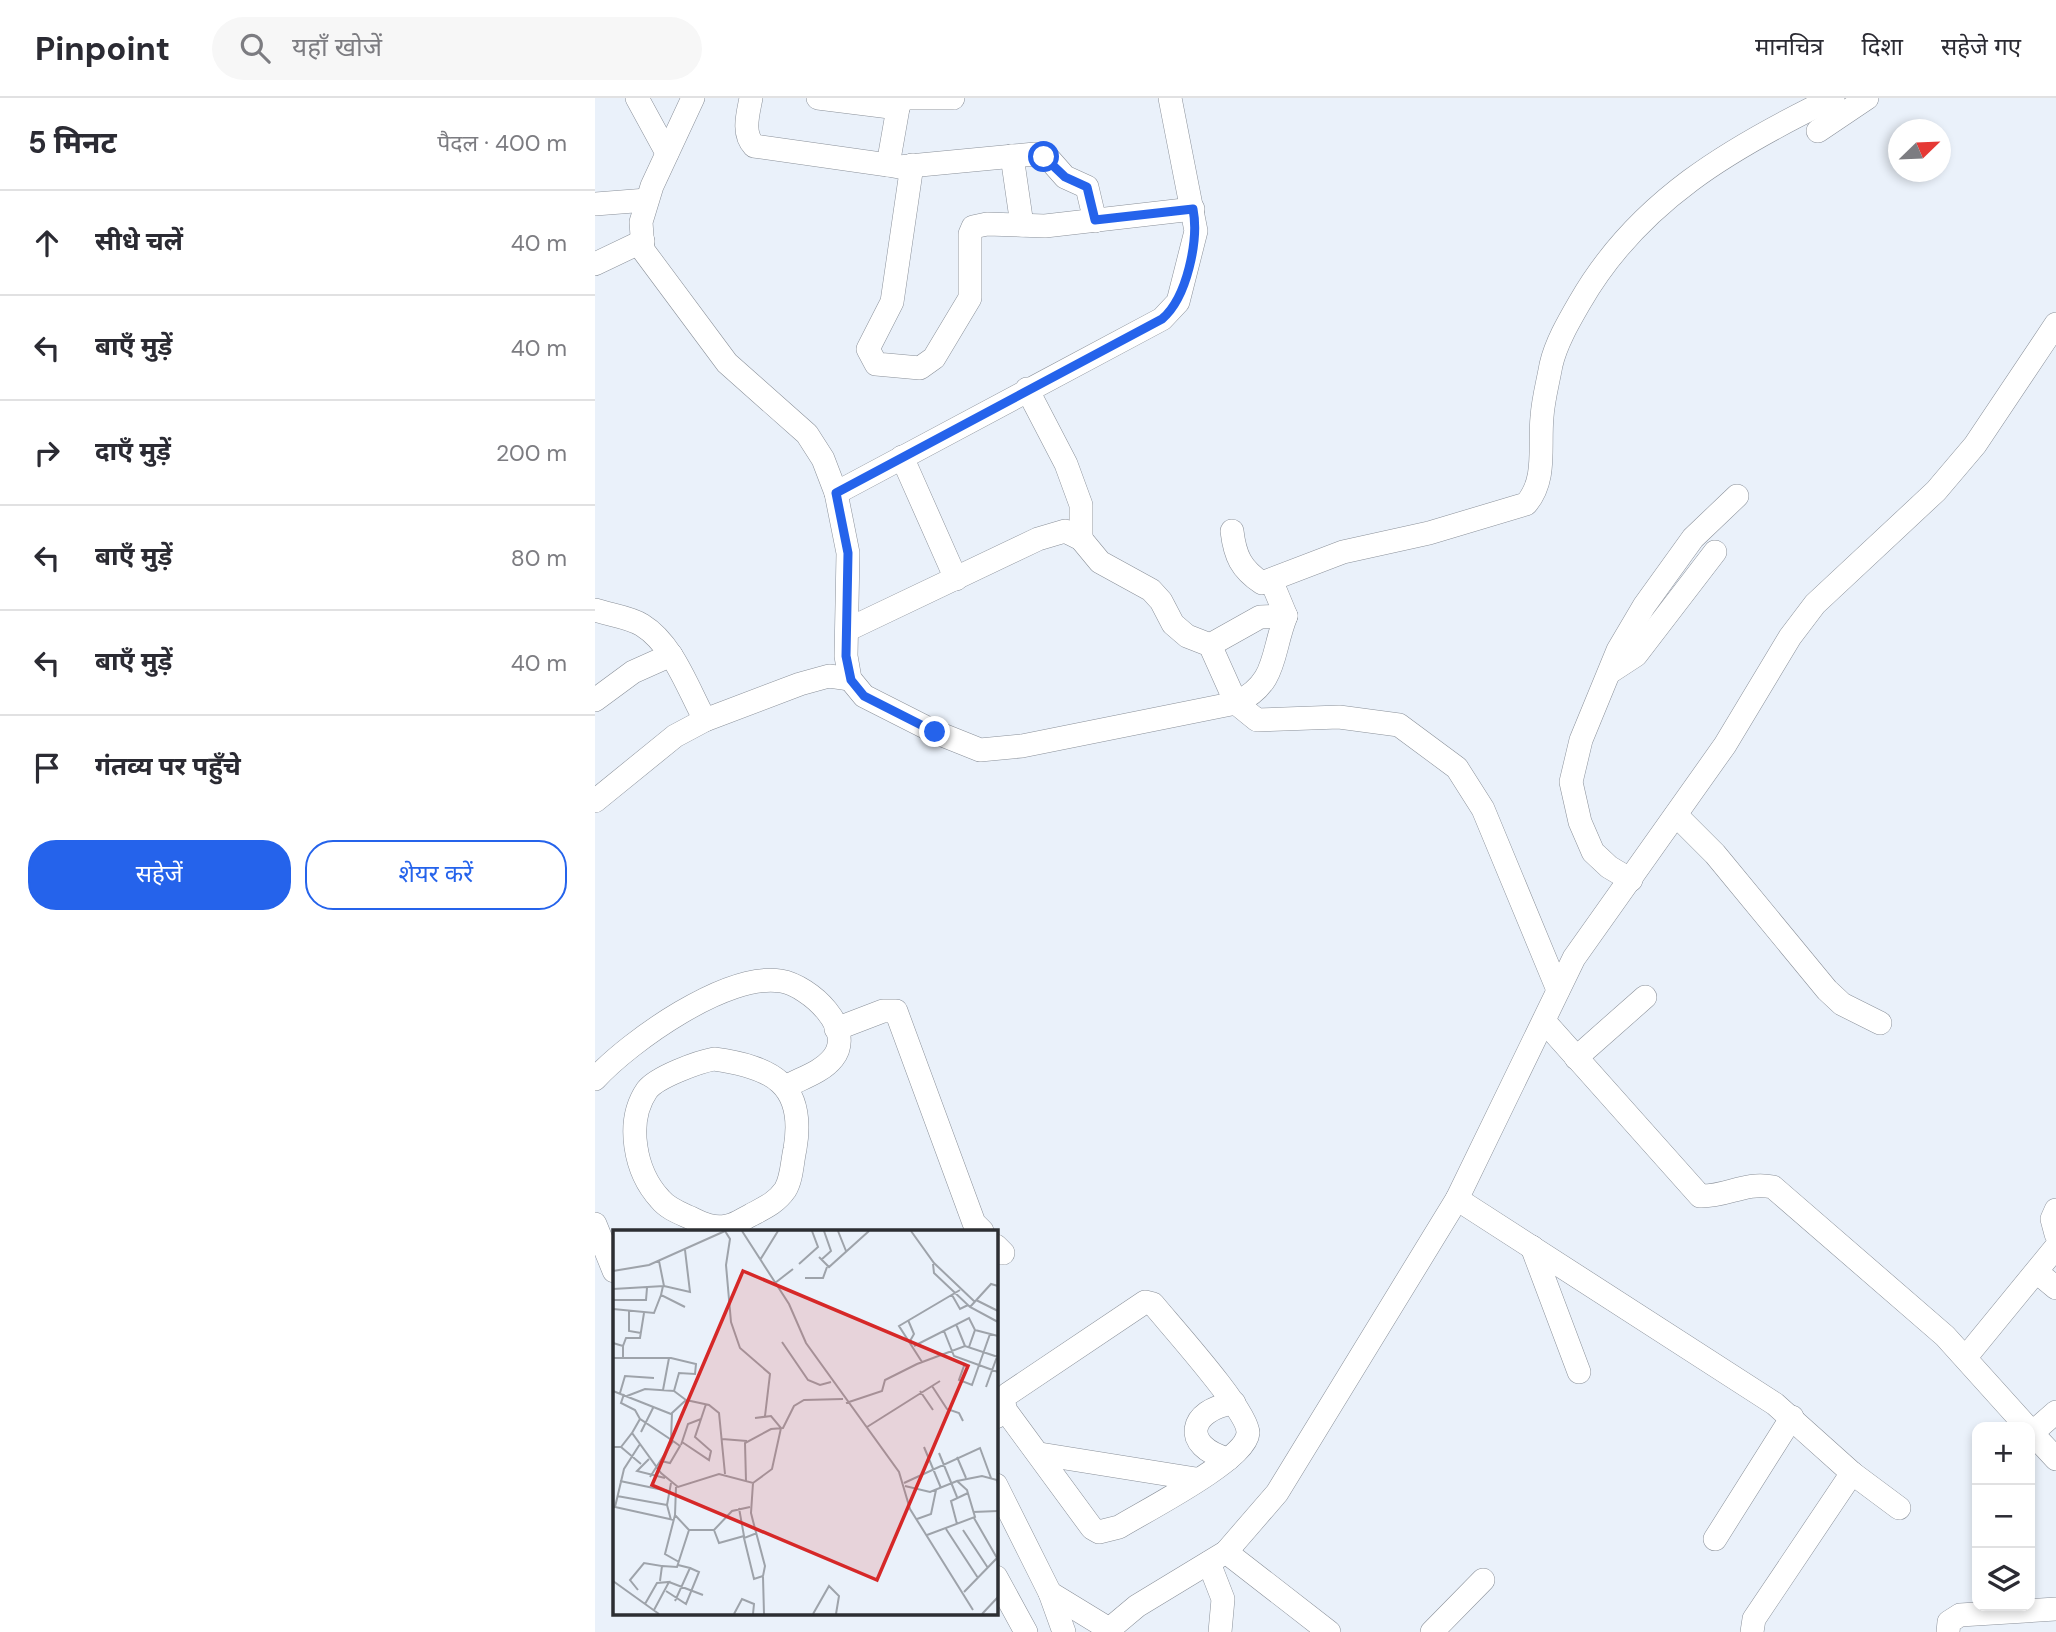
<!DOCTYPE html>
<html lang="hi">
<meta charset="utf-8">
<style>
body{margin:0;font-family:"DM Sans","Noto Sans Devanagari",sans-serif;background:#f7f7f7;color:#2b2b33}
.controls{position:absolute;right:21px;bottom:21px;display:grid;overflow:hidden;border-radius:14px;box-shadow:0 4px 10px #0003}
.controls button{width:63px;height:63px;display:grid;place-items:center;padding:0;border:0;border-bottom:2px solid #e1e1e2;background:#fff;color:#2b2b33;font:35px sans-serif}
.compass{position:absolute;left:1293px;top:21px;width:63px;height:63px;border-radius:50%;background:#fff;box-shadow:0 4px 10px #0003;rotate:67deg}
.stop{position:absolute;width:21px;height:21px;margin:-16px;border:5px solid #2563eb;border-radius:50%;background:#fff}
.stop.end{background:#2563eb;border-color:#fff;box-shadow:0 2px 7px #0008}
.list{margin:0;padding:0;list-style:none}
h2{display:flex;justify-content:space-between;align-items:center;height:91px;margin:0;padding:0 28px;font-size:30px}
h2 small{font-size:23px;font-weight:400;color:#7c7c81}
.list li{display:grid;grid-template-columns:46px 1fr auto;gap:21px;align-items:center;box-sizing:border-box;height:105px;padding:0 28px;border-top:2px solid #e1e1e2}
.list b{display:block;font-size:26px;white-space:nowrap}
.list em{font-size:23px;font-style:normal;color:#7c7c81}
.actions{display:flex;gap:14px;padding:21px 28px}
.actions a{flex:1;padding:16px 0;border:2px solid #2563eb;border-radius:28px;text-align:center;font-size:24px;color:#2563eb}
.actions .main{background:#2563eb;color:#fff}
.icon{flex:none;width:38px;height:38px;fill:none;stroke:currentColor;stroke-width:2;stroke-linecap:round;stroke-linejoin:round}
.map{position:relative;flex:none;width:1461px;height:1534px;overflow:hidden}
header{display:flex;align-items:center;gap:42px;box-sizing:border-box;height:98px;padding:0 35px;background:#fff;border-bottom:2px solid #e1e1e2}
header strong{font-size:33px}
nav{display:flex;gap:38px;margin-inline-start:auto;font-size:24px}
.search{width:490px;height:63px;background:#f7f7f7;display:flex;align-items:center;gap:18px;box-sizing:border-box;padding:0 24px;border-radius:38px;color:#7c7c81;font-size:26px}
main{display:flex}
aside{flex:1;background:#fff}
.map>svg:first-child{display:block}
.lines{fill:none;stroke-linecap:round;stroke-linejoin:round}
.minor-casing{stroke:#8a9099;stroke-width:24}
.minor{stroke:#fff;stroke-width:23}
.route{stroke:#2563eb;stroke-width:9}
.inset-road{fill:none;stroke:#9ea3aa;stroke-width:2}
.view{fill:#d62828;fill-opacity:0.15;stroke:#d62828;stroke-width:3.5}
.inset-edge{fill:none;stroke:#2c2e32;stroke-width:3.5}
</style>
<header>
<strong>Pinpoint</strong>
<div class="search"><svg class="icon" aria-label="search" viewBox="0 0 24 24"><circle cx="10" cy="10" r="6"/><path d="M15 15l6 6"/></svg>यहाँ खोजें</div>
<nav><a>मानचित्र</a><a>दिशा</a><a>सहेजे गए</a></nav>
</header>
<main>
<aside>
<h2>5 मिनट<small>पैदल · 400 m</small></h2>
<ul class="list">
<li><svg class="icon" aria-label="ahead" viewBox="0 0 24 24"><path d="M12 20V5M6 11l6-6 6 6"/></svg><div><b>सीधे चलें</b></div><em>40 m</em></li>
<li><svg class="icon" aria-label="left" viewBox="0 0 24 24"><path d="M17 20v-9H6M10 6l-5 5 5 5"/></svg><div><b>बाएँ मुड़ें</b></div><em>40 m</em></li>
<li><svg class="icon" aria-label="right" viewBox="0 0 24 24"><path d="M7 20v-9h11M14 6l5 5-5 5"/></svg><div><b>दाएँ मुड़ें</b></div><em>200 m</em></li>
<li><svg class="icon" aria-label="left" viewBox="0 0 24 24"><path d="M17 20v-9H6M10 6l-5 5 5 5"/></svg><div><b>बाएँ मुड़ें</b></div><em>80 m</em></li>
<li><svg class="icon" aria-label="left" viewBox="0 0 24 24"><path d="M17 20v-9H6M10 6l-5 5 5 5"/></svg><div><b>बाएँ मुड़ें</b></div><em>40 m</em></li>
<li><svg class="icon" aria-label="arrive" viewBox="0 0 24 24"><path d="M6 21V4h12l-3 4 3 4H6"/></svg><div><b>गंतव्य पर पहुँचे</b></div></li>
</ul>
<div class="actions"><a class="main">सहेजें</a><a>शेयर करें</a></div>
</aside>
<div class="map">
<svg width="1461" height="1534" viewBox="0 0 1461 1534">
<rect width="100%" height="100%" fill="#eaf1fa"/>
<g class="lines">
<defs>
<g id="minor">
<path d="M42,0L72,55"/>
<path d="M98,0L57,88L46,124L48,152L132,265L212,336L228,361L241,395L253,455L251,558L255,581L269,598L340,634L385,652L427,648L641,605C683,585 676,555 691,518L676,482"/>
<path d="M156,0C153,16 147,35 159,48L293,67L303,10"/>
<path d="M223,0L303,10L305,0"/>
<path d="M305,0H358"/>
<path d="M1223,33L1272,0"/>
<path d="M417,58L427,127"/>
<path d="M293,67L304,69L440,56L455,62L470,79L492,89L500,123"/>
<path d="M317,67L297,204L273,251L281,266L325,270L339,260L375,200V136L378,129L392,126L450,128L598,111"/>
<path d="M0,106L52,102"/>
<path d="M0,166L48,143"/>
<path d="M432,291L471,366L486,407V441"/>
<path d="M307,359L361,481"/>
<path d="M241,395L567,221L583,204L601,133L575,0"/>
<path d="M637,433C640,458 646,471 667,485L748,454L834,435L931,406C952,382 944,349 947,319C948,302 953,284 956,267C961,245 974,223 985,204C1043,103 1137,49 1238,0"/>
<path d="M0,512C15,517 34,519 47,527C78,546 93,591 110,622"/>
<path d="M254,531L443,441L470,433L486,441L505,464L556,492L566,503L578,526L592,538L615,547L641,605L662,622L744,619L804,627L862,670L888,711L963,892"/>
<path d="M615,547L665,519L691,518"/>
<path d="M1015,574L1041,557L1120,454"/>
<path d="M0,602L38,574L76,557"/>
<path d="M0,703L80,638L110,622L205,586L234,578L255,581"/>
<path d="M1081,717L1120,756L1232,892L1247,906L1285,925"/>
<path d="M1036,782L1014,769L998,754L985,724L976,684L986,642L1023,552L1049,508L1098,440L1142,398"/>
<path d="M949,923L1105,1098C1132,1099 1150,1083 1178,1089L1350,1238L1432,1329"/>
<path d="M241,931L288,913H301L379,1125L387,1133"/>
<path d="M981,960L1050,899"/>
<path d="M119,961C177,969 211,986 200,1051C197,1064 197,1081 190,1092C181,1105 169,1110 156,1117C148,1121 140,1127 132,1128C119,1131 108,1126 96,1120C85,1115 73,1111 65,1101C40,1074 30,1024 52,992C62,979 103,964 119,961Z"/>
<path d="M0,981C35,943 132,874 186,883C215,888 261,931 238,960C227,974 207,980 192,988"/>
<path d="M862,1101L1180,1306L1257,1375L1304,1410"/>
<path d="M1461,1112L1457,1121L1461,1136"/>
<path d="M0,1126L19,1173"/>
<path d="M401,1148L408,1155"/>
<path d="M937,1149L984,1274"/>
<path d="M1443,1175L1461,1190"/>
<path d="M1371,1259L1461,1149"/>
<path d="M401,1319L411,1313L497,1430L504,1434L524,1429C548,1414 651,1362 653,1335C654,1314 575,1227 558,1206L550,1204L413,1296L408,1302L411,1313"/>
<path d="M1435,1333L1461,1361"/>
<path d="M1437,1335L1461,1314"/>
<path d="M445,1356L601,1381"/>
<path d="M633,1361C586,1348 593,1312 639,1305"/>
<path d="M401,1387L455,1495L469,1534"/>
<path d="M1120,1441L1197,1319"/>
<path d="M631,1454L734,1534"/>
<path d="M614,1465L628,1501L625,1534"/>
<path d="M401,1479L431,1534"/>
<path d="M455,1495L514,1531"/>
<path d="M511,1534L542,1508L631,1454L682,1395L862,1101L979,860L1130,647L1195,539L1220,506L1341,393L1380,347L1461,226"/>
<path d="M837,1534L888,1482"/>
<path d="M1157,1534L1159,1521L1257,1375"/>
<path d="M1353,1534L1354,1524L1365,1517L1461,1511"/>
</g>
</defs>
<use href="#minor" class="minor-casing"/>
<use href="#minor" class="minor"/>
</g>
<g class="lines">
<path class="route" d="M340,634L269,598L256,582L251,558L253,455L241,395L567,221C592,200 604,142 598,111L500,122L492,89L470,79L449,59"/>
</g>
<g transform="translate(18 1132)">
<rect width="385" height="385" fill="#eaf1fa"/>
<path class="inset-road" d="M112,1L117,9L113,35L118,92L127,118L157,144L152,186M129,1L176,74L193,113L286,242L297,279L360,380M225,1L233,21M298,1L321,33L362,72M206,27L216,37L256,1M147,30L165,1M208,30L218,21L211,1M46,31L51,56M186,34L205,17L199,1M320,34L321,43L357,77L385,92M0,41L36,35L112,1M192,48H210L214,37M162,53L180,39M50,56L48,65L72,77M0,59L51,56L77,62L72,20M339,65L347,79L355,75M0,70H33L34,58M363,70L385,81M357,77L378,54L385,56M0,79L41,83L48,65M16,81V101L28,103M295,90L301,104L297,111M343,94L352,116M331,101L341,126L385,142M169,112L195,150L207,155L218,152M0,113L10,116V127M10,116L13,108H27L31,83M301,116L356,88L362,100M356,117L362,100L385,106M0,128H58L83,134L82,144L66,143L61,161L32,159L14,166M309,132L286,96L347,60M352,133L346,150L359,155L377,104M319,156L334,179L346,183L350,191M373,157L385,124M50,160L56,128M0,161L58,184M307,161L320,180M7,163L12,146L41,148M11,164L8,173L22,180L27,189M73,170L96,175L106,183L112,244M233,173L269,161L272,150L304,134L352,116L385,127M254,197L327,151M28,202L40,178M19,203L27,189L60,211L37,247M109,209L134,211M58,210L59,183L73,170L61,161M69,212L96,230L98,221L82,207L93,174M27,214L11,239L2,277L61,290M68,215L75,194L88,189M0,217H8L19,203L48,243L65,257L106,244L140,253L159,239L168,198L158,186L142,188M8,217L28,234M311,217L328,258M326,223L344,267M344,227L353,248M36,229L24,241L52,248M48,231L57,233L67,216L60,211M7,251L55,261M133,251L132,213L158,199L170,198L181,176L191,170L230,169M344,251L369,246L384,250L385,254M58,253L54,275L58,290M140,253L138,283L140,291L152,336L150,346L141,349L131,308L144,303M291,253L367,218L378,248M292,256L317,262L344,251L354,260L362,287L314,305M4,266L54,275M360,282L385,281M62,285L63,257M304,289L318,284L323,260M344,294L338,271L355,263M333,299L365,348M101,300L106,313L131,306L126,278M350,300L375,338M66,332L52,324L62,285L76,300M49,336L64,337L76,300H101L119,281L137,277M150,347L151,384M0,351L46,384M56,352L90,365M25,360L17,350L31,333L49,336L47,351M53,361L73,374L86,342L77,338M351,362L384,328L361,288M62,371L77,338L65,335M32,374L44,353L56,352L41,380M121,384L129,369L141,374L140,384M200,384L216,356L226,366L223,384M369,384L385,367"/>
<path class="view" d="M130,41L355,136L264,350L39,255Z"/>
<rect width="385" height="385" class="inset-edge"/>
</g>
</svg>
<div class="controls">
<button>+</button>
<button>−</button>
<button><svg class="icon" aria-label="layers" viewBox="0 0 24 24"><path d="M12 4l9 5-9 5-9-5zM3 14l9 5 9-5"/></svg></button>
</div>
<svg class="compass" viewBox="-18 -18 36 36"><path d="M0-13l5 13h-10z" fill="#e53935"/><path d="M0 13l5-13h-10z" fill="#7c7c81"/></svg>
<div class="stop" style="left:449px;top:59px"></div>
<div class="stop end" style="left:340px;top:634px"></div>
</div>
</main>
